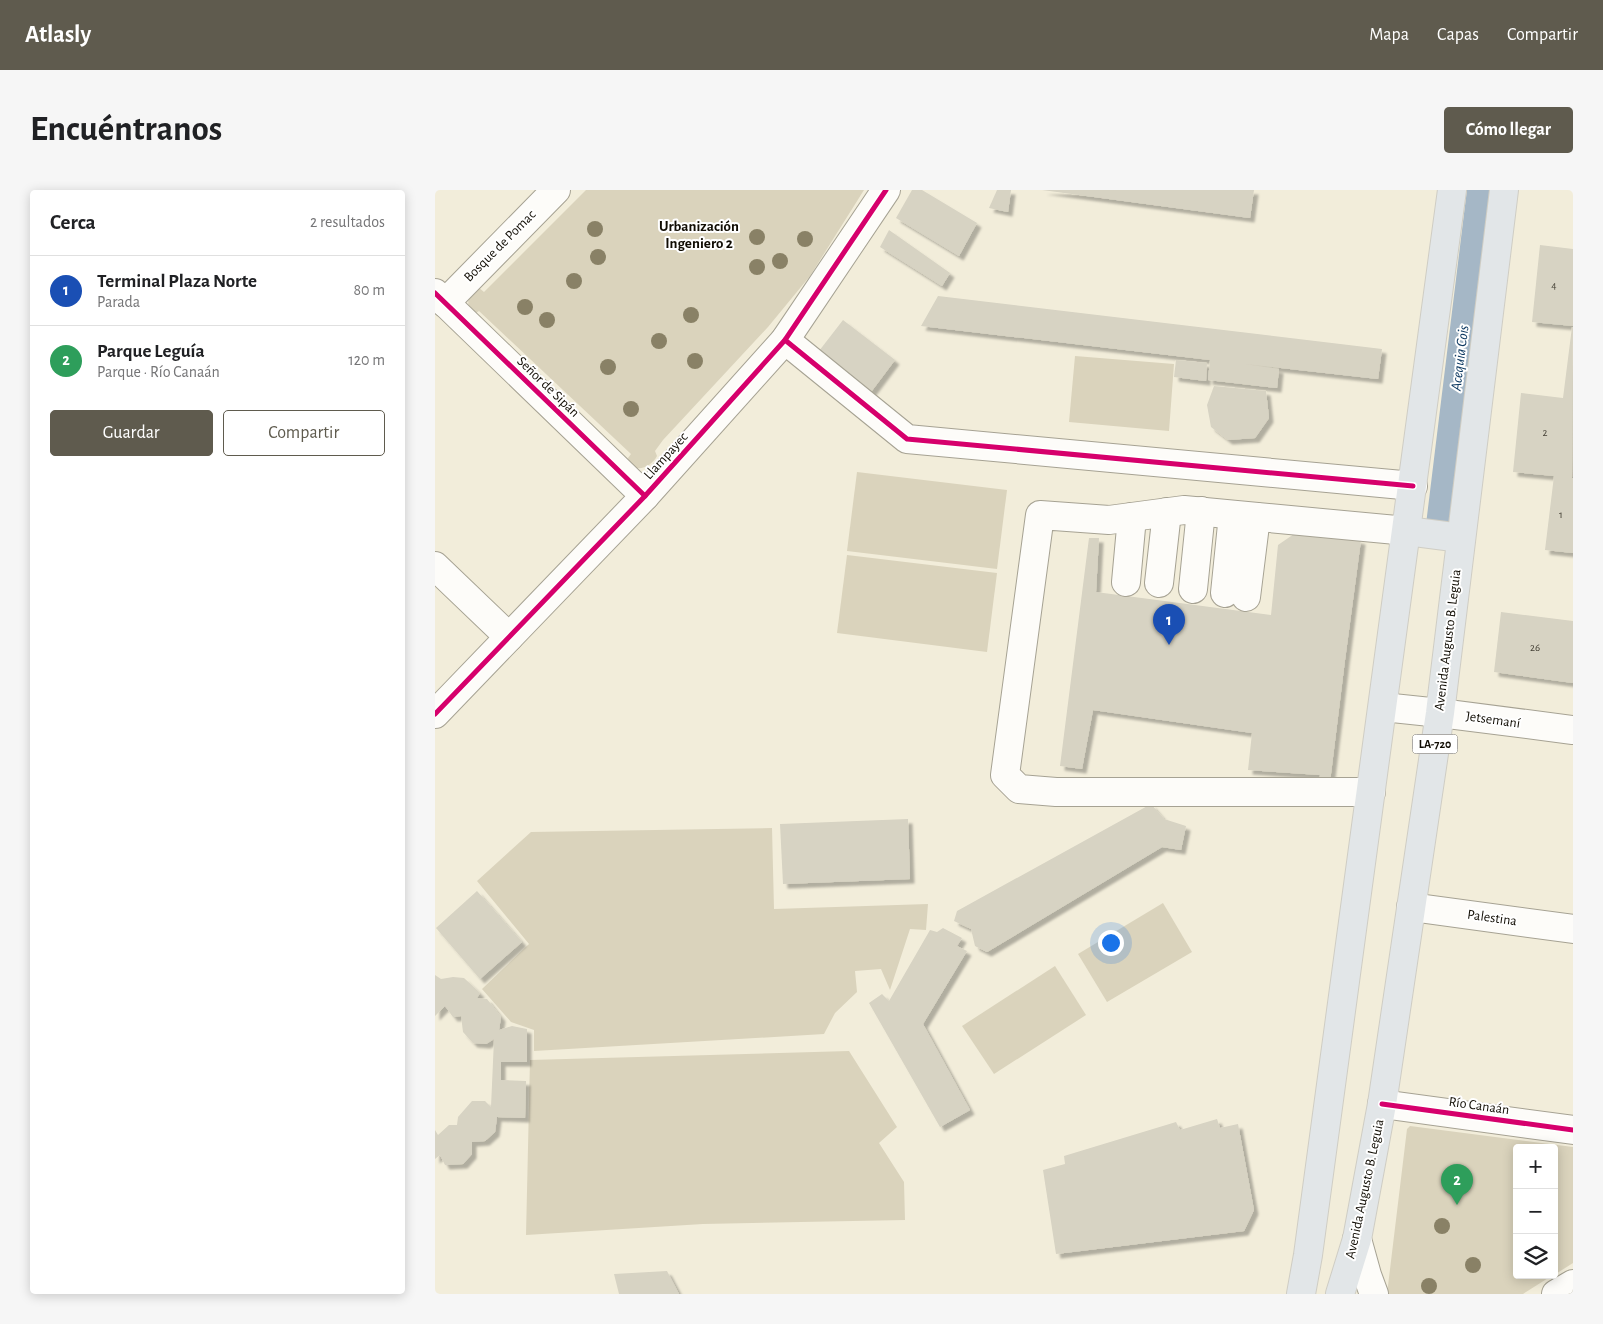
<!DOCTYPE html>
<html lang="es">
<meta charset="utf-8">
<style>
body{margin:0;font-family:"Alegreya Sans",sans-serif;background:#f6f6f6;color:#202124}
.controls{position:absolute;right:15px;bottom:15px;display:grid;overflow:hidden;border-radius:5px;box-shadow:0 2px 12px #0003}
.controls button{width:45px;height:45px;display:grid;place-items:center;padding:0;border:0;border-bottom:1px solid #e0e0e0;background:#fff;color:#202124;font:25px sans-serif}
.you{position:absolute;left:675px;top:752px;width:18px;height:18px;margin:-12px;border:4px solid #fff;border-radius:50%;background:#1a73e8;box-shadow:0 0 0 8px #1a73e833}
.badge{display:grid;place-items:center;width:32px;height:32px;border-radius:50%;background:#5f5b4e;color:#fff;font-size:16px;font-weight:700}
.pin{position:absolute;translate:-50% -41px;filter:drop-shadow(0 1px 2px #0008)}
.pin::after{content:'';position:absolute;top:26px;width:18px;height:15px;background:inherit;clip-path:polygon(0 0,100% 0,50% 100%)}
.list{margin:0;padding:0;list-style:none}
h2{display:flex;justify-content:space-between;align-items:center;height:65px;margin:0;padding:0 20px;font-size:21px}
h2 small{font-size:16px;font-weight:400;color:#757577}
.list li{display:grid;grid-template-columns:32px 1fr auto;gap:15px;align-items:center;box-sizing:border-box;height:70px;padding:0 20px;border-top:1px solid #e0e0e0}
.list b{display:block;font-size:19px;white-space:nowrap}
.list p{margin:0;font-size:16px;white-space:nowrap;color:#757577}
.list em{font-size:16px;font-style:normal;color:#757577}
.actions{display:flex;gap:10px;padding:15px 20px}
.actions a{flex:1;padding:11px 0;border:1px solid #5f5b4e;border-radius:5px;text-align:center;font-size:18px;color:#5f5b4e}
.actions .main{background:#5f5b4e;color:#fff}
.icon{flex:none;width:28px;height:28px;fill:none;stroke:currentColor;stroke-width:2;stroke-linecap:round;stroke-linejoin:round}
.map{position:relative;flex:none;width:1138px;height:1104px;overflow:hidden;border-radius:5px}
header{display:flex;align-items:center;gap:30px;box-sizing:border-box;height:70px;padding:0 25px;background:#5f5b4e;color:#fff}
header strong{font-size:24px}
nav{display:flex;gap:28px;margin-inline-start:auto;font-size:18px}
.intro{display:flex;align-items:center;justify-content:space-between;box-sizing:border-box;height:120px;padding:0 30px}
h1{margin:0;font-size:35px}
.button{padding:12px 22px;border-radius:5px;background:#5f5b4e;color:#fff;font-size:18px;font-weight:700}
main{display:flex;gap:30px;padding:0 30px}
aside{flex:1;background:#fff;border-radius:5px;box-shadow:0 2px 12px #0003}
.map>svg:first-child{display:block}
.green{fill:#dad3bc}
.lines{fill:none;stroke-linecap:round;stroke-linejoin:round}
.canal{stroke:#a5b7c6;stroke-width:26}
.building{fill:#d7d3c3;filter:url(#shadow)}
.minor-casing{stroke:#a6a293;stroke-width:30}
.major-casing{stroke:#cfcdc4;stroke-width:30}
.minor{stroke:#fdfcf9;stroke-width:28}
.major{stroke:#e2e6e8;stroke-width:28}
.cycleway-casing{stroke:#fff;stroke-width:8}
.cycleway{stroke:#d6006c;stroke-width:5}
.tree{fill:#898166}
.labels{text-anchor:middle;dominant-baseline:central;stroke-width:4;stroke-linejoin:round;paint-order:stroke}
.number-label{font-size:11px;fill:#444035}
.shield{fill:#fff;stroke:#58554f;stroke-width:1}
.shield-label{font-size:12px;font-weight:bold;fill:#100c03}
.street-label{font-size:14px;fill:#100c03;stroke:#fff}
.neighbourhood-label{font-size:15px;font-weight:bold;fill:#100c03;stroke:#fff}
.water-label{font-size:15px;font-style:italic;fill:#0c3860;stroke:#fff}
</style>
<header>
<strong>Atlasly</strong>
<nav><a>Mapa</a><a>Capas</a><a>Compartir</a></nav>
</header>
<div class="intro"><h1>Encuéntranos</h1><a class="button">Cómo llegar</a></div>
<main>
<aside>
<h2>Cerca<small>2 resultados</small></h2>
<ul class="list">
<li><span class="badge" style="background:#1a4fb4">1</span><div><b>Terminal Plaza Norte</b><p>Parada</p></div><em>80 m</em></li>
<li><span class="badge" style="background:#2e9e5b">2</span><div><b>Parque Leguía</b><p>Parque · Río Canaán</p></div><em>120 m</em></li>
</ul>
<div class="actions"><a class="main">Guardar</a><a>Compartir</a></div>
</aside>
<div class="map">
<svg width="1138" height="1104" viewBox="0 0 1138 1104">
<defs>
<filter id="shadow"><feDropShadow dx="4.5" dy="4.5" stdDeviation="1" flood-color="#0004"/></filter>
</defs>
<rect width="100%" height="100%" fill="#f2edda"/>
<g class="green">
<path d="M151,0H429L375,86L333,137L228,250L220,261L222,266C216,278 197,285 193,268L196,264L44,121L41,123L37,122C29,111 35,105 43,97L49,102Z"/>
<path d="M640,166L739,174L734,241L634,232Z"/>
<path d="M422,282L572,300L562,379L412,361Z"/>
<path d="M412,365L562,383L552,462L402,443Z"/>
<path d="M337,638L339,719L493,714L491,740L475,739L455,800L446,779L420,781L422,802L400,823L389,844L99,861V840L76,832L47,799L94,754L42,691L96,642Z"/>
<path d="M728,713L757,762L672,812L643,764Z"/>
<path d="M620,776L651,825L559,884L527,836Z"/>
<path d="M414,861L462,937L444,953L469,992L470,1030L268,1034L91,1045L95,870Z"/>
<path d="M975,936L1138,957V1073L1119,1085V958H1082V1085H1118L1088,1104H952L972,939Z"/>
</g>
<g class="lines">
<path class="canal" d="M1004,335L1045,0"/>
</g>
<g class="building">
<path d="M477,0H487L542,33L524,66L461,28Z"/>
<path d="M562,0H576L573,22L554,18Z"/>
<path d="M607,0H819L815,28Z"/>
<path d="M454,40L515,83L507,96L445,57Z"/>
<path d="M1105,55L1138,59V136L1097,132Z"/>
<path d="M503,106L947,159L943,189L810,174L844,179L842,198L773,190L775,170L486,136Z"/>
<path d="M408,130L460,170L436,202L384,161Z"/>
<path d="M1137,137H1138L1137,288H1138V363L1110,360L1119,286L1078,282L1086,203L1128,208Z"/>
<path d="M741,170L772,173L771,191L739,187Z"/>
<path d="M779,196L831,201L834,228L820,248L793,250L776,237L772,215Z"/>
<path d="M859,344H891L926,350L910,470L893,608L882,610L885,585L813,580L817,543L658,520L647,579L625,576L654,348H664L661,402L836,425L843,355Z"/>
<path d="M1066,422L1138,431V493L1059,482Z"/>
<path d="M716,614L729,629L751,636L746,660L727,657L552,762L540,756L536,739L519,731L522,721Z"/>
<path d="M473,629L475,689L348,694L345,634Z"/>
<path d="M42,701L87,752L45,789L1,738Z"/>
<path d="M508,738L527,748L522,756L532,761L488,834L535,920L505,937L434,813L447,804L454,811L495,740L502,742Z"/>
<path d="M0,785L6,789L18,787L29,788L45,803L42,808L52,809L66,827L64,840L77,836L92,839V872H66V890L91,891L90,928L62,927L60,942L50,951L37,952V964L28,974L10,975L5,965L0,969V940L3,945L14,935H22L23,927L37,911H50L56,917L59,849L51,854L38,853L28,842L26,826L18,827L10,816L0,826Z"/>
<path d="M782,929L785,938L803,934L819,1020L809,1041L621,1064L608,980L630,974L629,966L741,932L745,940Z"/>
<path d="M232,1081L244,1104H184L179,1084Z"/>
</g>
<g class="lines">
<defs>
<g id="minor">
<path d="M0,103L210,306"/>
<path d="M10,113L121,0"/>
<path d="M350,150L472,249L978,296"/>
<path d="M0,376L74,447"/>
<path d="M691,392L697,327"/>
<path d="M724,393L732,322"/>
<path d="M758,399L766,321"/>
<path d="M790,403L798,325"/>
<path d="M811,407L821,327"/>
<path d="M948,517L1005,523L1138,540"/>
<path d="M0,524L210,306L350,150L451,0"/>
<path d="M936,602H621L584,599L570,585L605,325L674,330L749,320L972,341"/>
<path d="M976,717L1138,739"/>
<path d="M947,914L1138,940"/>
<path d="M922,1049L932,1085L939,1104"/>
<path d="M1121,1104L1138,1094"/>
</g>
<g id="major">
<path d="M972,341L1026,348"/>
<path d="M866,1104L873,1065L1017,0"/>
<path d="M905,1104L922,1049L947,914L1005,523L1069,0"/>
</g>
</defs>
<use href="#minor" class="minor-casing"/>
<use href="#major" class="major-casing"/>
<use href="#minor" class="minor"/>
<use href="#major" class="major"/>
<defs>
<g id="cycleway">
<path d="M0,103L210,306"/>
<path d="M350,150L472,249L978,296"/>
<path d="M0,524L210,306L350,150L451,0"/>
<path d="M947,914L1138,940"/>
</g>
</defs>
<use href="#cycleway" class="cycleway-casing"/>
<use href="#cycleway" class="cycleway"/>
</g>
<g class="tree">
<circle cx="160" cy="39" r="8"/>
<circle cx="322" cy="47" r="8"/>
<circle cx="370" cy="49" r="8"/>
<circle cx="163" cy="67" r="8"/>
<circle cx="345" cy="71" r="8"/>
<circle cx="322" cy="77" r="8"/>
<circle cx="139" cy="91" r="8"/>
<circle cx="90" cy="117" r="8"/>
<circle cx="256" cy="125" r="8"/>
<circle cx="112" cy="130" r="8"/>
<circle cx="224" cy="151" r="8"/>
<circle cx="260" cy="171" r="8"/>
<circle cx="173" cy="177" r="8"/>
<circle cx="196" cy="219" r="8"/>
<circle cx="1007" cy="1036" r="8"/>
<circle cx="1038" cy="1075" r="8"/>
<circle cx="994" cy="1096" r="8"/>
</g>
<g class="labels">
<g class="number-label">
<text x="1119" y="95">4</text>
<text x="1110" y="242">2</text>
<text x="1126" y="324">1</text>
<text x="1100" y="457">26</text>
</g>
<rect class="shield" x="977.5" y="544.5" width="45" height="19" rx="4"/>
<g class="shield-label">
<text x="1000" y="554">LA-720</text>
</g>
<g class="street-label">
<text transform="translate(65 56) rotate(-45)">Bosque de Pomac</text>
<text transform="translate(113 197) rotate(44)">Señor de Sipán</text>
<text transform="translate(231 266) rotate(-48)">Llampayec</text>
<text transform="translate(1013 450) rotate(-83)">Avenida Augusto B. Leguia</text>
<text transform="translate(1058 530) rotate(8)">Jetsemaní</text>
<text transform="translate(1057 728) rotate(8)">Palestina</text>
<text transform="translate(1044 916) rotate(8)">Río Canaán</text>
<text transform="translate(930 999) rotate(-78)">Avenida Augusto B. Leguia</text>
</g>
<g class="neighbourhood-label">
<text x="264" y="36">Urbanización<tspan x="264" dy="17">Ingeniero 2</tspan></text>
</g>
<g class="water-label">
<text transform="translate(1025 168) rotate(-83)">Acequia Cois</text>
</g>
</g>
</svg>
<div class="controls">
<button>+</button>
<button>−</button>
<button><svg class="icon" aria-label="layers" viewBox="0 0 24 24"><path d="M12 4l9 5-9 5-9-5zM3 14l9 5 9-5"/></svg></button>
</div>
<div class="you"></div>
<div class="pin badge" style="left:734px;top:455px;background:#1a4fb4">1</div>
<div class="pin badge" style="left:1022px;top:1015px;background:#2e9e5b">2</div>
</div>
</main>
